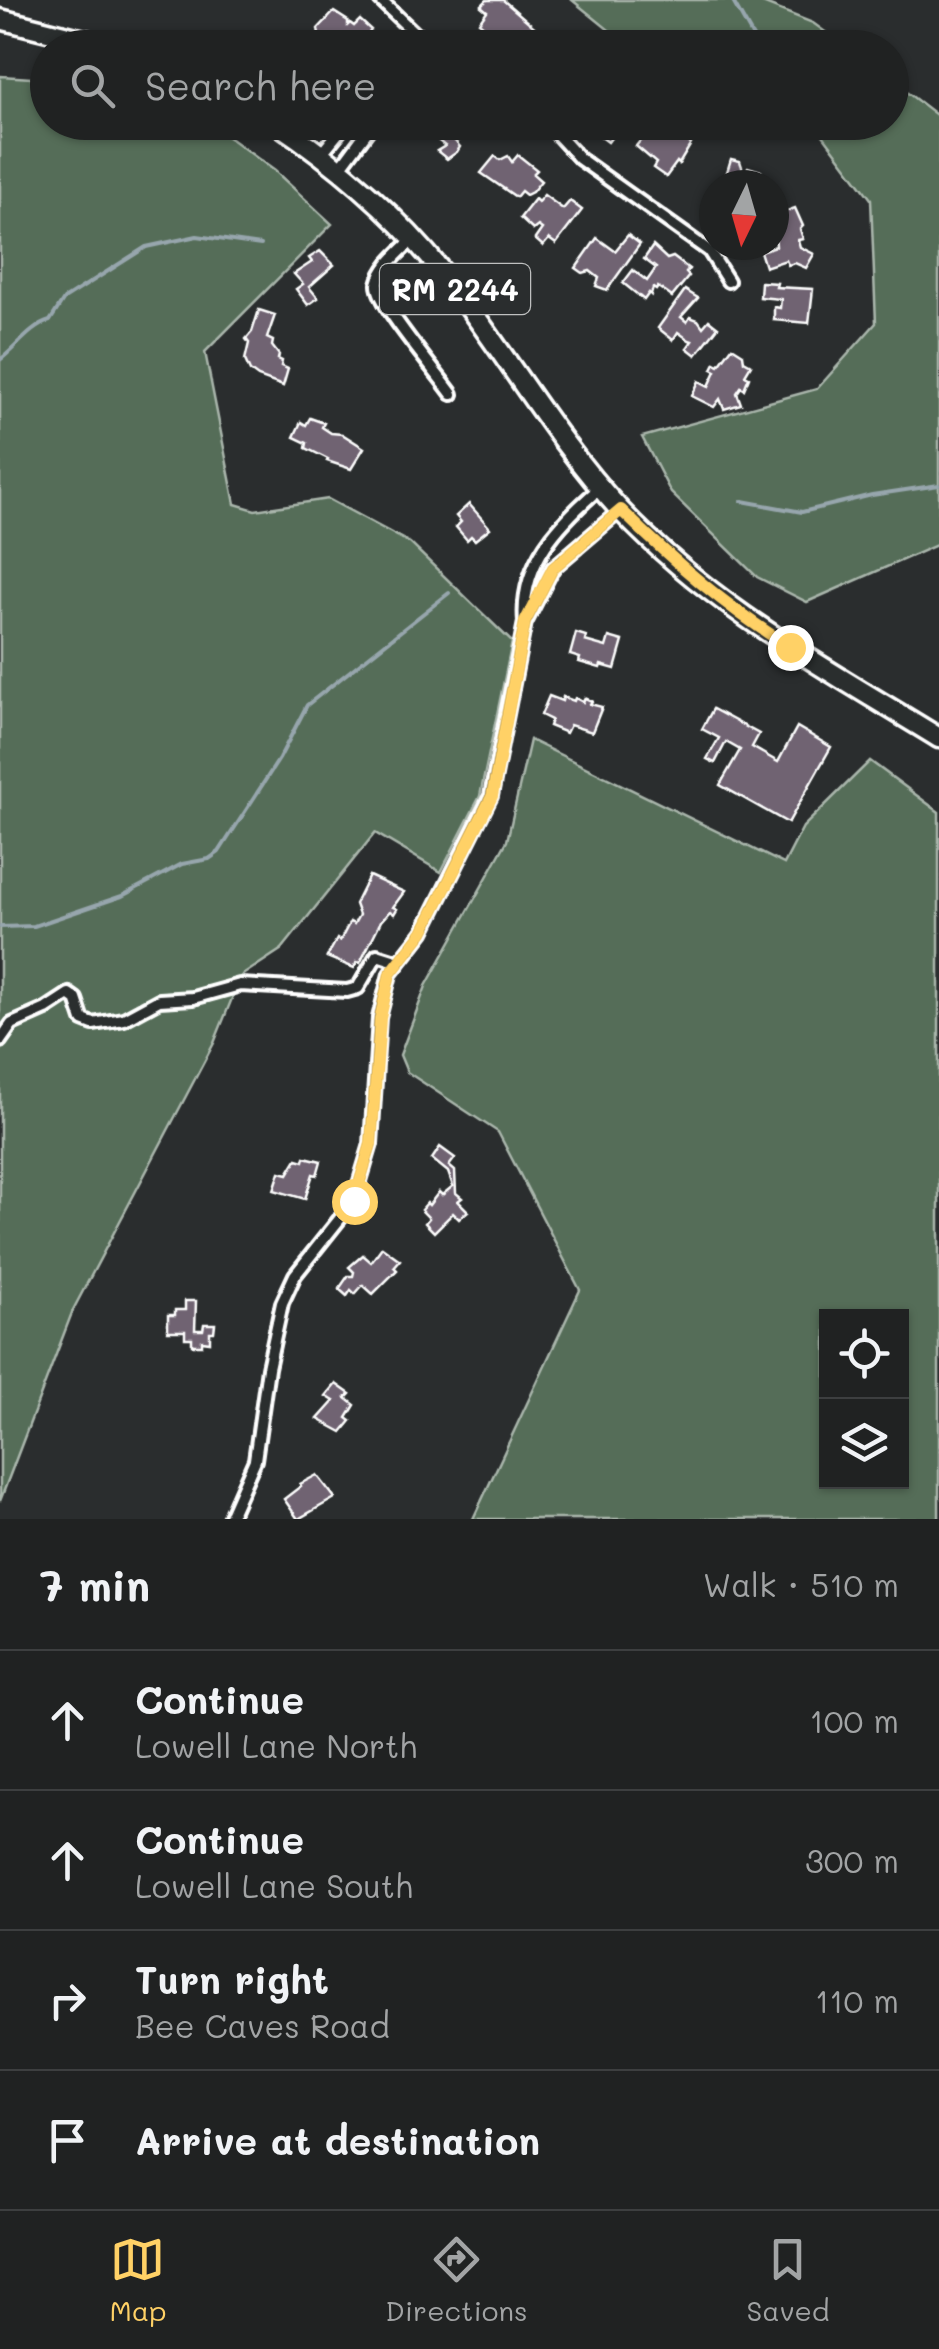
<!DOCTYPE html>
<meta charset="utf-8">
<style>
body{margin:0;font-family:Mali,sans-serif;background:#282a2a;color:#f1f3f6}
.controls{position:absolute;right:30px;bottom:30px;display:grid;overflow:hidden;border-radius:0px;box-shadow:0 2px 8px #0004}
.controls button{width:90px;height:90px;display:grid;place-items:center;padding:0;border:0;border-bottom:2px solid #3d3f40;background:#202222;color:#f1f3f6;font:50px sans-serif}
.compass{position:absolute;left:699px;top:170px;width:90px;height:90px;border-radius:50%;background:#202222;box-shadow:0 2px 8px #0004;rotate:185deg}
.stop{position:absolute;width:30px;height:30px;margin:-22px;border:8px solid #ffd166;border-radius:50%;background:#fff}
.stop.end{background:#ffd166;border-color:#fff;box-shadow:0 2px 10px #0008}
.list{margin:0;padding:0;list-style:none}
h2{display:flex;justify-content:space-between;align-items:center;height:130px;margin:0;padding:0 40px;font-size:42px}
h2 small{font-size:32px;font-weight:400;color:#a2a4a5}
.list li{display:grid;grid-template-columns:65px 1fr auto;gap:30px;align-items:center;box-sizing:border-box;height:140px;padding:0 40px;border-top:2px solid #3d3f40}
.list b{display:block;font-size:38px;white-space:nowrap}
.list p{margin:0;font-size:32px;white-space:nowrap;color:#a2a4a5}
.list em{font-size:32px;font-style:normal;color:#a2a4a5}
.icon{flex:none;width:55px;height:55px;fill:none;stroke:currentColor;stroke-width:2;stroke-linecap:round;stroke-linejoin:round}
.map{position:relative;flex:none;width:939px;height:1519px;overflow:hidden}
.search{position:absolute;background:#202222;box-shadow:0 2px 8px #0004;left:30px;right:30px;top:30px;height:110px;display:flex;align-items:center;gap:25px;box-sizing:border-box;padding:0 35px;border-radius:55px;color:#a2a4a5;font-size:38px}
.sheet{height:690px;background:#202222}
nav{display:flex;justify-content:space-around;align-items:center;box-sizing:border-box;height:140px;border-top:2px solid #3d3f40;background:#202222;font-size:28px;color:#a2a4a5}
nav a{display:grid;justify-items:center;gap:5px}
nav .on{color:#ffd166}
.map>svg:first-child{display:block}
.green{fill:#556d59;stroke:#aab6ac;stroke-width:2.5;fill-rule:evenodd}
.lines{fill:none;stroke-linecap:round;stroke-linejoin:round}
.stream{stroke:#97a6ad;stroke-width:4}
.building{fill:#6f6372;stroke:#fff;stroke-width:2.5}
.street-casing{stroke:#fff;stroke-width:18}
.primary-casing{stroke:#fff;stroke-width:25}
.street{stroke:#2a2d2e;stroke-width:10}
.primary{stroke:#2a2d2e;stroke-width:18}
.route{stroke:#ffd166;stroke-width:12}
.labels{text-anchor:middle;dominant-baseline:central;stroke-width:8;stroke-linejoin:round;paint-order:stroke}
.shield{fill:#2a2d2e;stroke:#bfc0c0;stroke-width:2.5}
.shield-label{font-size:30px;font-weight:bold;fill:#fff}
</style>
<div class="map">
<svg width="939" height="1519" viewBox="0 0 939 1519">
<rect width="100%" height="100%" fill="#2a2d2e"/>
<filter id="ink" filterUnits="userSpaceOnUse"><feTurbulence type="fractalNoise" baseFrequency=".01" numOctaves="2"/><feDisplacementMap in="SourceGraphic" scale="20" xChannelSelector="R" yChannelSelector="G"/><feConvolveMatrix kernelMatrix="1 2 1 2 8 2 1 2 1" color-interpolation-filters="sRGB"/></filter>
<g filter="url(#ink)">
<g class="green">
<path d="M572,0H755L813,23L846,47H630Z"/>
<path d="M0,76L47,79L48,122L209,123L275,171L332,224L205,352L235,504L255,510L328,499L410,543L512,642L480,796L441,872L375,833L282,949L241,976L214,1043L73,1310L0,1501Z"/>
<path d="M892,81L939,117V544L807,602L757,577L671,493L642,437L817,389L876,323L871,199L814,123L892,122Z"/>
<path d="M530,740L784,864L803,827L870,761L939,812V1519H473L580,1290L498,1132L407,1072L400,1055L426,986L507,841ZM826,1316H902V1482H826Z"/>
</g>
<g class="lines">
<g class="stream">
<path d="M732,0L758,46"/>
<path d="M0,360C16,348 31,326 50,321L64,299L146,247L197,236L261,245"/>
<path d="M742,501L802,512L872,495L939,485"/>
<path d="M0,927L34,926L122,896L182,864L209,859L219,852L279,759L307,705L449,593"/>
</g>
</g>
<g class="building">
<path d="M487,0H503L538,30L531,48H514L511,44L514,40L511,37L507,43L494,28L491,32L479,22L487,11L481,6Z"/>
<path d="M334,12L348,21V25L350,23L354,26L360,20L371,30L358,48H337L319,35L318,29Z"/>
<path d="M425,122H463L455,133L462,136L460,140H454L460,147L457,152L447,159L437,151L445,146L429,133L432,128Z"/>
<path d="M623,122L608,142L593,131L595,128L589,123Z"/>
<path d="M653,125L675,141L679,135L691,144L679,164L677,162L666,177L653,168L656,163L636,146Z"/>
<path d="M518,155L537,170L533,174L541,181L532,192L526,195L521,191L516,197L481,173L495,156L500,160L508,156L512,162Z"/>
<path d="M731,159L740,161L744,173L748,167L761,171L764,185H723Z"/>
<path d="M544,195L563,209L570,201L582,210L556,244L549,239L543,246L535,239L542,229L538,226L533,230L520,218L535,199L538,202Z"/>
<path d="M795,208L803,226L800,229L803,239L798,240L800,247L814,254L806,268L795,263L788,265L786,260L765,267L760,251L776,246L774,221L782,218L781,213Z"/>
<path d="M628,235L640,244L607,290L596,286L599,278L590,271L583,273L576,268L597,238L615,251Z"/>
<path d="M653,246L667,259L673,257L689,269L686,273L689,276L672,297L658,287L656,290L653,288L651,295L649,293L644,300L623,283L633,270L647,281L656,268L644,259Z"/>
<path d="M320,251L334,265L309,287L318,298L308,305L296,289L303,284L294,274L312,262L309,258Z"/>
<path d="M761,282L777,283L776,287L813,289L809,323L774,320V307L780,308L781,299L760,297Z"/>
<path d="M685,290L698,298L681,317L687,322L690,317L698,320L703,327L709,320L718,327L696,355L687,348L692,341L689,340L678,332L673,340L658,328Z"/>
<path d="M259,310L275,315L267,338L273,341L272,346L279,355L278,359L282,361L281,366L288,369L283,386L258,377L250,371L245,360L249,343L246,339L252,332Z"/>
<path d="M732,347L743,354L744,361L751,365L745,375L749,377L744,389L741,387L737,393L741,404L724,409L720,399L714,407L692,396L699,381L709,386L716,371L712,369L715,363L719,365Z"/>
<path d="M310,418L324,423L322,427L331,433L342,434L364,448L351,469L327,461L328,459L306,448L307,443L294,437L301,422L306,425Z"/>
<path d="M469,504L490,528L475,540L471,536L467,540L456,527L461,522L456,516Z"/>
<path d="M576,633L586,636L585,641L606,647L609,637L623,641L615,669L601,665L600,668L579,662L580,658L570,655Z"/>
<path d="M549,696L562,701L563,697L574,701L575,698L583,702L585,698L592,701L590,704L602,707L592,732L570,725L566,733L549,726L551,720L541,715Z"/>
<path d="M713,709L759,734L752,747L778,762L797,727L831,747L788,823L720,785L740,750L726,742L715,763L707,759L719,738L702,729Z"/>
<path d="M369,876L404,892L393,907L397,909L394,914L390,911L381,921L360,963L357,962L354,968L327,957L337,939L340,941L350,922L354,924L359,915L355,904Z"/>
<path d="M440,1147L455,1158L449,1166L455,1171L456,1193L462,1198L458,1201L468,1211L459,1219L453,1213L434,1232L425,1223L429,1218L421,1210L427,1203L429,1205L439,1192L442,1195L453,1186L448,1172L432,1159Z"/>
<path d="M305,1157L321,1161L317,1175L313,1174L305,1199L274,1190L280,1172L288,1174L297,1159L304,1161Z"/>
<path d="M382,1247L400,1260L394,1267L397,1270L373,1294L363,1285L355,1294L351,1290L347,1296L339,1289L348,1276H353L354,1272L349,1267L363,1255L371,1262Z"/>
<path d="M185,1301H196L195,1330H203L204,1324H215L214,1332H210V1342L202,1341V1345H192V1338H185V1331H168V1315H175V1310H185Z"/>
<path d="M336,1384L350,1394L346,1398L355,1405L347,1418L351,1421L342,1432L318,1419L334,1401L326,1396Z"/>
<path d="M317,1475L335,1498L298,1519L284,1499L301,1486L300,1484Z"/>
</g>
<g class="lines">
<defs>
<g id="street">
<path d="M380,0L430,48"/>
<path d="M410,48L420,36"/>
<path d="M546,122L580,159L709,251L728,281"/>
<path d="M321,154L347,122"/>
<path d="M340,168L374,122"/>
<path d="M412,240C400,252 382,266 378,284C375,301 439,375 452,394"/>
<path d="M526,621L553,568L621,510"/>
<path d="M0,1041L12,1024L46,1009L69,994L76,999L83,1020L93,1024L124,1019L159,1000L193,998L240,985L347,991L358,988L377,955L399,962"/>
<path d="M229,1519L255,1460L268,1368L282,1303L295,1275L354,1201L371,1144L379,1018L390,974L423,932L491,796L525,622C520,563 559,523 601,487"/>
</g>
<g id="primary">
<path d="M0,19L116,48"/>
<path d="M275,122C337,164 396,214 443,273C504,350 553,438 620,510C714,609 824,667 939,738"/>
</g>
</defs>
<use href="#street" class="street-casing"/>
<use href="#primary" class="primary-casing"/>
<use href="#street" class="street"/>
<use href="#primary" class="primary"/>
</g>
</g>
<g class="lines" filter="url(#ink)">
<path class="route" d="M354,1201L371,1144L380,1018L390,974L423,932L492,796L525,622L553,568L621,510C674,562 727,608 790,647"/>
</g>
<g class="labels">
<rect class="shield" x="380" y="264" width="150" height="50" rx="8"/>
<g class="shield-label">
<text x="455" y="289">RM 2244</text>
</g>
</g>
</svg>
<div class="controls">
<button><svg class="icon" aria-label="locate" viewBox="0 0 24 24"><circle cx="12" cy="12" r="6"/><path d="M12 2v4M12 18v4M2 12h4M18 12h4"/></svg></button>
<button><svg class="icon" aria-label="layers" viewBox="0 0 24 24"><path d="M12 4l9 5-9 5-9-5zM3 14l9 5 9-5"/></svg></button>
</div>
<svg class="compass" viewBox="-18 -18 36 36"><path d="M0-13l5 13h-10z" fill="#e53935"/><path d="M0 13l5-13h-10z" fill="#a2a4a5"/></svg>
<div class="stop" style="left:354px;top:1201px"></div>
<div class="stop end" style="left:790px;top:647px"></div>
<div class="search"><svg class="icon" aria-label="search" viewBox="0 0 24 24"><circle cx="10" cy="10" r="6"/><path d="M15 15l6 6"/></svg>Search here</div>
</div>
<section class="sheet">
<h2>7 min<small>Walk · 510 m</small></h2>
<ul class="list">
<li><svg class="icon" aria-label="ahead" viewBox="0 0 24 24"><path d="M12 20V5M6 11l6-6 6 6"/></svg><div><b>Continue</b><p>Lowell Lane North</p></div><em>100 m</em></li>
<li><svg class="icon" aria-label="ahead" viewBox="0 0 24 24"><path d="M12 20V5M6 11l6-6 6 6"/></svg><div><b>Continue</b><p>Lowell Lane South</p></div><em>300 m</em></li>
<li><svg class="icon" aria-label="right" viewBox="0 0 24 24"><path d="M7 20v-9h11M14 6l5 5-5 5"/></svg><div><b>Turn right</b><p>Bee Caves Road</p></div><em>110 m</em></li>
<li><svg class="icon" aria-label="arrive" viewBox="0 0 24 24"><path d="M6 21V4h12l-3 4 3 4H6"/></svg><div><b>Arrive at destination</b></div></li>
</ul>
</section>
<nav>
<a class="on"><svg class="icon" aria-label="map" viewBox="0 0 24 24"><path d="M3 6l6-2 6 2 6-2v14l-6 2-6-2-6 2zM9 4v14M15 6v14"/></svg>Map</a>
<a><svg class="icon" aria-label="directions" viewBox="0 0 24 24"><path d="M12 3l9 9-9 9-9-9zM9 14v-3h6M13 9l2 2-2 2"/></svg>Directions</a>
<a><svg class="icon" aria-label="saved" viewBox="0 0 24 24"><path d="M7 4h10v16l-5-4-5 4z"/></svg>Saved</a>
</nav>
